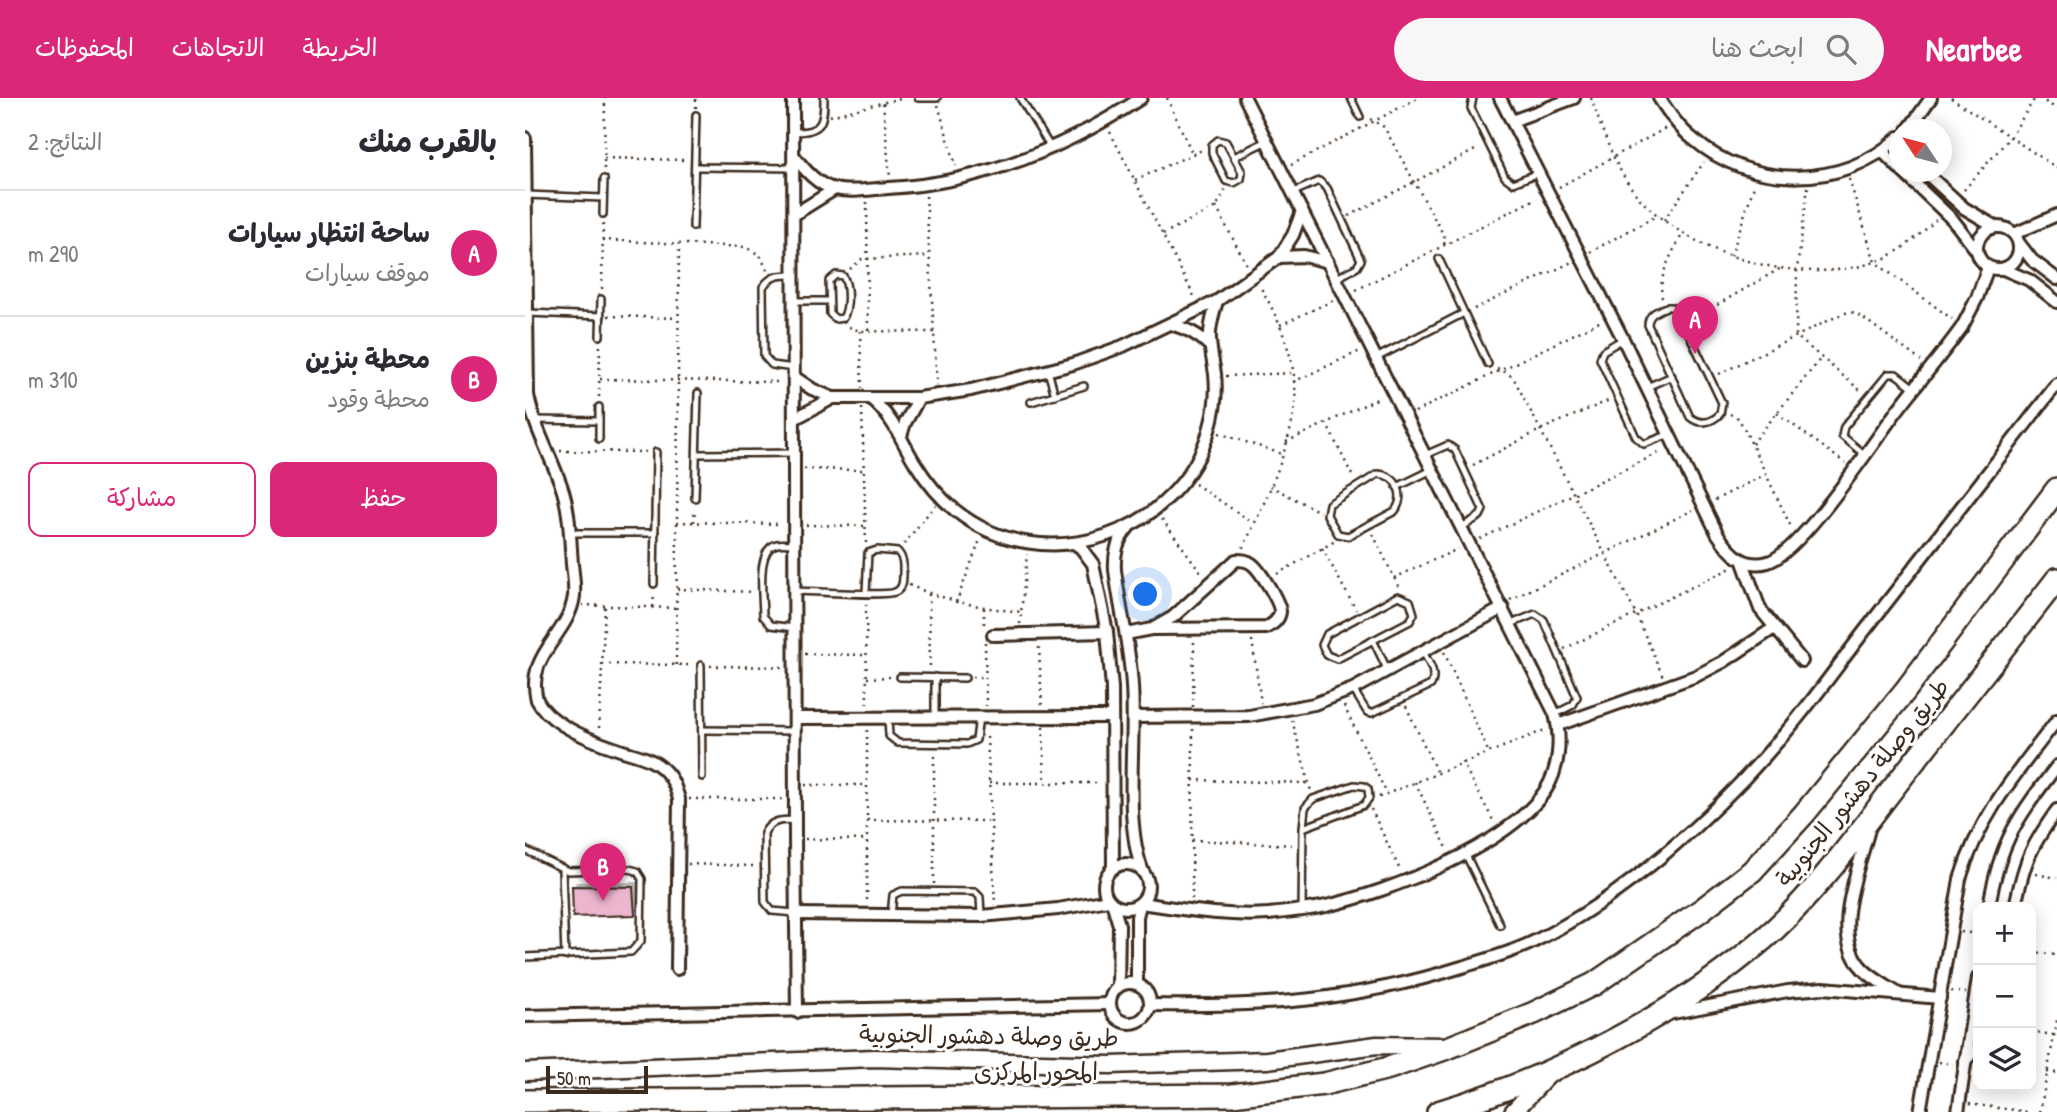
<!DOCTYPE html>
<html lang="ar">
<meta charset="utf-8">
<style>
body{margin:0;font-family:"Patrick Hand","Playpen Sans Arabic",sans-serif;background:#f7f7f7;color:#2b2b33;direction:rtl}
.controls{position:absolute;right:21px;bottom:21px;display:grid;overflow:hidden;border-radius:14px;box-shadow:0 4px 18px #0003}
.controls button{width:63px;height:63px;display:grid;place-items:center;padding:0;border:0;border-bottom:2px solid #e1e1e2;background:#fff;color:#2b2b33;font:35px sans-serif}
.compass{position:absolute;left:1364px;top:21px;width:63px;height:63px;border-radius:50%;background:#fff;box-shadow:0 4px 18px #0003;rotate:306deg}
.scale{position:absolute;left:21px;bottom:18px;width:102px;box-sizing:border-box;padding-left:7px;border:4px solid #3b2a1e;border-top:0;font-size:19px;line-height:24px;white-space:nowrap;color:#3b2a1e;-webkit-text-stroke:5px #fff;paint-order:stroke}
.you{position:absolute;left:621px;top:497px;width:24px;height:24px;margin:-18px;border:5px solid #fff;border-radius:50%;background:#1a73e8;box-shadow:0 0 0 10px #1a73e833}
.badge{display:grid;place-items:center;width:46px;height:46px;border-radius:50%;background:#db2777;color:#fff;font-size:23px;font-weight:700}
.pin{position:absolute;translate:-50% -58px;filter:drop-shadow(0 2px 4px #0008)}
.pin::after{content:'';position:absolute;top:37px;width:24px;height:21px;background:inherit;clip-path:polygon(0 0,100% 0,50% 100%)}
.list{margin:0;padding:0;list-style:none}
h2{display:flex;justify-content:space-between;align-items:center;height:91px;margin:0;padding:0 28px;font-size:30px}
h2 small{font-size:23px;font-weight:400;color:#7c7c81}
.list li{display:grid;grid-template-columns:46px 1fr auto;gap:21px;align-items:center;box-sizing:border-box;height:126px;padding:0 28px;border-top:2px solid #e1e1e2}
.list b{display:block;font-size:26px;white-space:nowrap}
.list p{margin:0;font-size:23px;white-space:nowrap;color:#7c7c81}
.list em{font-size:23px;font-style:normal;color:#7c7c81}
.actions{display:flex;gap:14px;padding:21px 28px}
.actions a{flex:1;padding:16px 0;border:2px solid #db2777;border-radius:14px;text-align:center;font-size:24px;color:#db2777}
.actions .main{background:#db2777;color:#fff}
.icon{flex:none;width:38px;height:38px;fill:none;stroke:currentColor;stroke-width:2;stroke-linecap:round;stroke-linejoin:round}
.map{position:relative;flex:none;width:1532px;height:1014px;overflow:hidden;direction:ltr}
header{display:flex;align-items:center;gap:42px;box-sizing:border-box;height:98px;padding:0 35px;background:#db2777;color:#fff}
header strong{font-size:33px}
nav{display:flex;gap:38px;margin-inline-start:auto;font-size:24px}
.search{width:490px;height:63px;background:#f7f7f7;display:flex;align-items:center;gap:18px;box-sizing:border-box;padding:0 24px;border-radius:38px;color:#7c7c81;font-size:26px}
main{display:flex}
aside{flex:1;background:#fff}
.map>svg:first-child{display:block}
.building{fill:#edb6cf;stroke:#3b2a1e;stroke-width:2;filter:url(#shadow)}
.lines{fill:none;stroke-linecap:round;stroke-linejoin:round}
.lane-casing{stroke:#3b2a1e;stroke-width:10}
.street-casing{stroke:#3b2a1e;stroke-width:16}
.secondary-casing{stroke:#3b2a1e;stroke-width:21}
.highway-casing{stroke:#3b2a1e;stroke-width:26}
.path{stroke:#3b2a1e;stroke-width:2.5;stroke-dasharray:2 5;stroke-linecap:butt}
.lane{stroke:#fff;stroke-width:5}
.street{stroke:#fff;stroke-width:10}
.secondary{stroke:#fff;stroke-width:16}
.highway{stroke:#fff;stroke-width:21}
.labels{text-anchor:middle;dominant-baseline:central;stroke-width:6;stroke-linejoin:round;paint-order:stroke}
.street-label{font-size:24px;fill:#3b2a1e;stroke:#fff}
</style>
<header>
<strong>Nearbee</strong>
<div class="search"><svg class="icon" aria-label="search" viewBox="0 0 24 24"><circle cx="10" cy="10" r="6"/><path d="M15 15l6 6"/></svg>ابحث هنا</div>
<nav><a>الخريطة</a><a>الاتجاهات</a><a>المحفوظات</a></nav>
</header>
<main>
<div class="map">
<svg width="1532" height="1014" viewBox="0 0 1532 1014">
<defs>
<filter id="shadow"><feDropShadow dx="4.5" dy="-4.5" stdDeviation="0" flood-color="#0004"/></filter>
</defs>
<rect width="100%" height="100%" fill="#fff"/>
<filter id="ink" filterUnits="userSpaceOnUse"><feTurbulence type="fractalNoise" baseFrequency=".0143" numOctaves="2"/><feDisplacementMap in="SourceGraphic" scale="14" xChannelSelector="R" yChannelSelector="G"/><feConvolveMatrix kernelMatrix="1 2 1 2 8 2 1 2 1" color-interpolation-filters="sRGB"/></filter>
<g filter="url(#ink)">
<path class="building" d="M47,788L108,789L110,817L48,819Z"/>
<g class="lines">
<defs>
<g id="lane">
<path d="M393,0H412"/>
<path d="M495,0L526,50"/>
<path d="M826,0L835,19"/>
<path d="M948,0L946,10L980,79L988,85L1013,75"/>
<path d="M269,34C296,34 299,26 299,0"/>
<path d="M693,42L701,44L717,74L716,81L709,85L701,83L687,55V47Z"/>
<path d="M709,59L742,43"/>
<path d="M170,69L269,70"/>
<path d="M769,94L794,83L802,90L836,162L832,169L812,180"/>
<path d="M1,97L78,100"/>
<path d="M78,116L79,81"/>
<path d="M168,129L171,17"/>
<path d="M914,161L963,266"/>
<path d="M311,177L318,178C324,188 324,210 318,220L311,221L305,216L304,183Z"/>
<path d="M269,203H304"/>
<path d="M1141,209H1146L1154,215L1197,305L1195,316C1186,325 1175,327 1165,319L1123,227C1123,216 1132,213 1141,209Z"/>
<path d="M3,215L76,218"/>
<path d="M75,238L76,201"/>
<path d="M1098,241L1078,253L1075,261L1111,339L1119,346L1145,336"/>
<path d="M851,260L939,215"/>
<path d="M269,270L247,267L239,258L238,189C246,177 255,177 269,177"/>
<path d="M523,273L530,297"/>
<path d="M1122,289L1147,278"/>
<path d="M506,304L559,288"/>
<path d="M9,322L74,323"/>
<path d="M74,341V309"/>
<path d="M172,356L269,355"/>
<path d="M1339,356L1317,338L1319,329L1363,276H1371L1389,290"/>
<path d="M900,357L923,347L930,352L958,412L955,418L937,429"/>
<path d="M853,376C872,377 881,397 870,413L823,438L813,436L802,417L804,406Z"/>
<path d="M872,389L907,372"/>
<path d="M170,400L173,295"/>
<path d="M46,435H130"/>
<path d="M269,446C264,446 257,445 252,446C230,451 238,500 238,518L246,527L269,530"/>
<path d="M129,486L131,354"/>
<path d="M269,493C287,493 358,499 370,494C378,491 378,483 378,475C378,467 379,461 373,454L352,452L343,455L341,494"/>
<path d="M873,498L885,503L889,516L885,523L812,561L802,557L797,547L802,536Z"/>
<path d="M986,526L1010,516L1019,522L1052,599L1048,607L1030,616"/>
<path d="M848,542L862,571"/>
<path d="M176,567L177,679"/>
<path d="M375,579L440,580"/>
<path d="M410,579V619"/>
<path d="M828,591L842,614L847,615L906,587C912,575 904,565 898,554"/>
<path d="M363,619L364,638L373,645L442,646L451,642L454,619"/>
<path d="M177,632L269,633"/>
<path d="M270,722C256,722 246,722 239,735L240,804L247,813L270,815"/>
<path d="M0,752L43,773L104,771L112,773L117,781L116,843L106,854L0,859"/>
<path d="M940,755L975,827"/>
<path d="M37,772L40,858"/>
<path d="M777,812L778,730L839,707L844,700L843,691L839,688L829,687L788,701L780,710L778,730"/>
<path d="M366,818L368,797L377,793L450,794L455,799L456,817"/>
</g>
<g id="street">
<path d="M268,0L270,740L272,914"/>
<path d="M975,0L1098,241L1192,435C1204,454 1219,471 1243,464C1275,455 1348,345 1371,314C1393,285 1416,258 1437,229L1452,200L1463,169"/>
<path d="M1134,0C1144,15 1154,30 1168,41C1226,91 1318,92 1374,39"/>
<path d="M987,23L1049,0"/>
<path d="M1383,32L1406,0"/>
<path d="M0,40L3,297C9,329 25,356 36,387C45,412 45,440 47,466C48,476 50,488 49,498C44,538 0,556 12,602C24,626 68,643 92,651C109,657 127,659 140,673C148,681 151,691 154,701L152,871"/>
<path d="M1357,53L1374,70"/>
<path d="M269,58C279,71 293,88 310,91C326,95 347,91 363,90C456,85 539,51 616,0"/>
<path d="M1378,74L1428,122L1452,153"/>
<path d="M1400,74L1439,110L1471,129"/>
<path d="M270,116L310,91"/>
<circle cx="1473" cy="150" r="21"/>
<path d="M1489,136L1532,117"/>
<path d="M1494,145L1507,162L1532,181"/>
<path d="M754,159L779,158L803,164"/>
<path d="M1478,171L1504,182L1532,204"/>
<path d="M646,226C662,231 673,236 685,248"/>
<path d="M269,279L287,291L308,300H394L446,292L548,266L598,248L692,203L754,159L768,137L777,113"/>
<path d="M345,300C369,320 374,339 390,365C401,383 415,400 431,413C519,483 656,437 685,329C690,312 692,294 690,276C688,262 684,248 685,234C686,223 689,213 692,203"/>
<path d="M269,321L308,300"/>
<path d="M376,338L380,325L394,300"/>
<path d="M603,430C592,443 589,455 590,472C595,511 605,549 607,588C611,644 598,723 618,774"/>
<path d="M549,445L556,450L568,466L582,534L587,590L588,770"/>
<path d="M1218,464L1235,511L1277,563"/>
<path d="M601,536L627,531L648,519L711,462C717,462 722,462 727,466C735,472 755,504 755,514C754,522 748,526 741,530L627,531"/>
<path d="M468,537L582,534"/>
<path d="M608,619L724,618L789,606L828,591L978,510"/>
<path d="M270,620L587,619"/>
<path d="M1033,627L1171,578L1198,564L1249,530"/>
<path d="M1344,731C1334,771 1304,837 1338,871C1348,881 1362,888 1374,896"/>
<circle cx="601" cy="788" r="22"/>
<path d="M616,805C658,811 700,819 743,816C762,814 782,812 801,808C864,794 983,748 1020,693C1034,672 1037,641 1030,616L720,0"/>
<path d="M588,807L594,827L593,889"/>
<path d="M1464,809C1474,745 1493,718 1532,668"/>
<path d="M1490,809C1499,764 1505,750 1532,712"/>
<path d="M270,816L456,818L533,811L583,802"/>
<circle cx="605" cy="905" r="20"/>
<path d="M612,886V819L615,806"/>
<path d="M625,907C737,909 829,903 937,869C960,862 986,855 1008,844C1100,799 1189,718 1255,641C1287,605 1315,564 1345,526C1407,446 1470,366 1532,286"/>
<path d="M1148,915L1263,893L1298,890L1415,900"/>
<path d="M0,918L585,906"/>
<path d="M1440,963L1453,950"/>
<path d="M1395,1014L1435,781C1455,716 1492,675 1532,622"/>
<path d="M1433,1014L1453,880"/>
</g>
<g id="secondary">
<path d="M0,974L350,960L585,967L742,962L852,947L919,948"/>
<path d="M988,1014L1025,975"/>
</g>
<g id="highway">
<path d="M0,1003L707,997L799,986L864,970L925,949L1009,915L1069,886L1175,813L1227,773L1279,716L1380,593L1532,391"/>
<path d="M913,1014C1031,979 1158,914 1250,831C1294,790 1329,741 1366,693C1421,623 1477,552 1532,481"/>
</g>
</defs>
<use href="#lane" class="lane-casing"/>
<use href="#street" class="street-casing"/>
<use href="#secondary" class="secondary-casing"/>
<use href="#highway" class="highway-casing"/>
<g class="path">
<path d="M642,0L667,55"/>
<path d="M1066,0C1078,35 1092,77 1118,104C1172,159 1275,189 1350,164C1374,156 1392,139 1411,122"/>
<path d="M1426,0L1532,70"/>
<path d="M1514,0L1532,11"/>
<path d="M358,5L365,80"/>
<path d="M413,7L431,68"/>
<path d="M171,10V0"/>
<path d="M305,18L376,0"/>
<path d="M845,21L859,29L917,134L920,141L919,148"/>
<path d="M585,34L671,202"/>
<path d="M79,60L159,62"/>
<path d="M766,67L893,0"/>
<path d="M79,71L80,0"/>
<path d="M1324,81L1350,164L1427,221"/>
<path d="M610,82L677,52"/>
<path d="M1034,89L1141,30"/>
<path d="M1283,89L1272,171L1271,238L1336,293"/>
<path d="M1439,92L1486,38L1510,0"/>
<path d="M401,98L412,287"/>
<path d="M342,104L343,233"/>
<path d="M691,109L723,169"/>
<path d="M824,118L954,50"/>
<path d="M1139,122L1179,64"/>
<path d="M638,136L691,109L701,91"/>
<path d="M77,142L220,149L235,157L243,174"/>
<path d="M1065,154L1133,117"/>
<path d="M1206,158L1230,85"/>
<path d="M325,171L337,161L404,158"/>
<path d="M77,191L78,124"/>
<path d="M831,192L1012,100"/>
<path d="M1137,200C1133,176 1147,156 1158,135"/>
<path d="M949,211L1047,164"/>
<path d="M83,218L153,220"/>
<path d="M1168,221L1256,170"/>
<path d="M755,227L809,202"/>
<path d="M324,229L335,233L409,234"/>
<path d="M335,233L337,290"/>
<path d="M972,271L983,275L989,281L1111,516L1138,579"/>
<path d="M1194,276L1319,215L1327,214L1337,219L1396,263"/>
<path d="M701,278L768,275"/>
<path d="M75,281L257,284"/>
<path d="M768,284L835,253"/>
<path d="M74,299L75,246"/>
<path d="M337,310L341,447"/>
<path d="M890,314L1076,223"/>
<path d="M1252,315L1320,365"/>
<path d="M1205,316L1213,320L1219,330L1267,431"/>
<path d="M801,325L829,381"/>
<path d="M694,335L757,356"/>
<path d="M761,344L856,299"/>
<path d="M1227,346L1296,260"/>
<path d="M35,353L123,354"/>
<path d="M948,367L1015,332L1085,302"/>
<path d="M279,371L339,372"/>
<path d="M670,386L728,425"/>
<path d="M745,388L795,414"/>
<path d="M1190,402L1241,376"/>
<path d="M637,421L678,477"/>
<path d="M152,424L257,426"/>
<path d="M169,424L170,410"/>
<path d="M281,427L340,428"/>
<path d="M848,436L874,490"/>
<path d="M955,441L1138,353"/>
<path d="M379,446L410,407"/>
<path d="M718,450C738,408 761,361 769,314C776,272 755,221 734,187"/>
<path d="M797,450L831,512"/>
<path d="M752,476L810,443"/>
<path d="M869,480L933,451"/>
<path d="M384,487C421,503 457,510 496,514"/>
<path d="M152,491L229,494"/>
<path d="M404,496L405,570"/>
<path d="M985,502L1168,412"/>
<path d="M431,505L455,442"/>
<path d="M341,506L342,608"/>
<path d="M57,507L152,510"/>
<path d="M128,509L129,495"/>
<path d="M459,510V531"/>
<path d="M495,526L502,456"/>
<path d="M727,542L736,605"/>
<path d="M460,544L461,608"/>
<path d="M514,549L517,609"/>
<path d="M1039,551L1206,470"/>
<path d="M919,554L963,653"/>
<path d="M280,556L341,557"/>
<path d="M77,566L168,567"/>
<path d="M151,567L154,145"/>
<path d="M185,568L259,569"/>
<path d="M447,579H460"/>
<path d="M342,580L366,579"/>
<path d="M819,608L862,696"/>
<path d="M881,608L912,675"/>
<path d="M668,609L669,542"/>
<path d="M767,622L786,693"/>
<path d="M518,629L520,685"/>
<path d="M74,630L80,508"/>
<path d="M342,632V804"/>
<path d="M462,639L470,807"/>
<path d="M937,664L970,726"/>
<path d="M668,682L784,685"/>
<path d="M890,684L922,750"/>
<path d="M464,685H576"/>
<path d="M280,687H342"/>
<path d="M854,699L1020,632"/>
<path d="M164,701H259"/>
<path d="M846,711L875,772"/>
<path d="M342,722L465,723"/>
<path d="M280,741L342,742"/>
<path d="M667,742L769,747"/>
<path d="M163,766L230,768"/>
<path d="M1511,776L1532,780"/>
<path d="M409,786V656"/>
<path d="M667,801L668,629"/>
<path d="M1436,834L1453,836"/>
<path d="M1506,854L1532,857"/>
<path d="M1426,893L1441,895"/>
<path d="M1506,934L1529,937"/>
<path d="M1414,964L1428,966"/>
<path d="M1522,974L1532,975"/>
<path d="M1444,1006L1504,1014"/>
<path d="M1515,1014L1532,922"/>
</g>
<use href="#lane" class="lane"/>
<use href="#street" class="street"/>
<use href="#secondary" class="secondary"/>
<use href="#highway" class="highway"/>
</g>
</g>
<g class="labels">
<g class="street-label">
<text transform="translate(1337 684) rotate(-51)">طريق وصلة دهشور الجنوبية</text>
<text transform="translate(464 937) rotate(1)">طريق وصلة دهشور الجنوبية</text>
<text x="511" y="973">المحور المركزى</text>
</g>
</g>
</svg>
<div class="controls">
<button>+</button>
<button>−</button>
<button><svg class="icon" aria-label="layers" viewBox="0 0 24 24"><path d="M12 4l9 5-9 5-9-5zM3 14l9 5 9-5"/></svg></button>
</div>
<svg class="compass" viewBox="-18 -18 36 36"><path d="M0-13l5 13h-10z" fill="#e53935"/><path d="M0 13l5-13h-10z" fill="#7c7c81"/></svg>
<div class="scale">50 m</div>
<div class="you"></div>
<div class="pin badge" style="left:1170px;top:256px">A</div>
<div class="pin badge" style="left:78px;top:803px">B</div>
</div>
<aside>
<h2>بالقرب منك<small>النتائج: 2</small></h2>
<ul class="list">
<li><span class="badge">A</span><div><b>ساحة انتظار سيارات</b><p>موقف سيارات</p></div><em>290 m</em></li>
<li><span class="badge">B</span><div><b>محطة بنزين</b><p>محطة وقود</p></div><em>310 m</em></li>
</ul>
<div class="actions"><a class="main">حفظ</a><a>مشاركة</a></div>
</aside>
</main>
